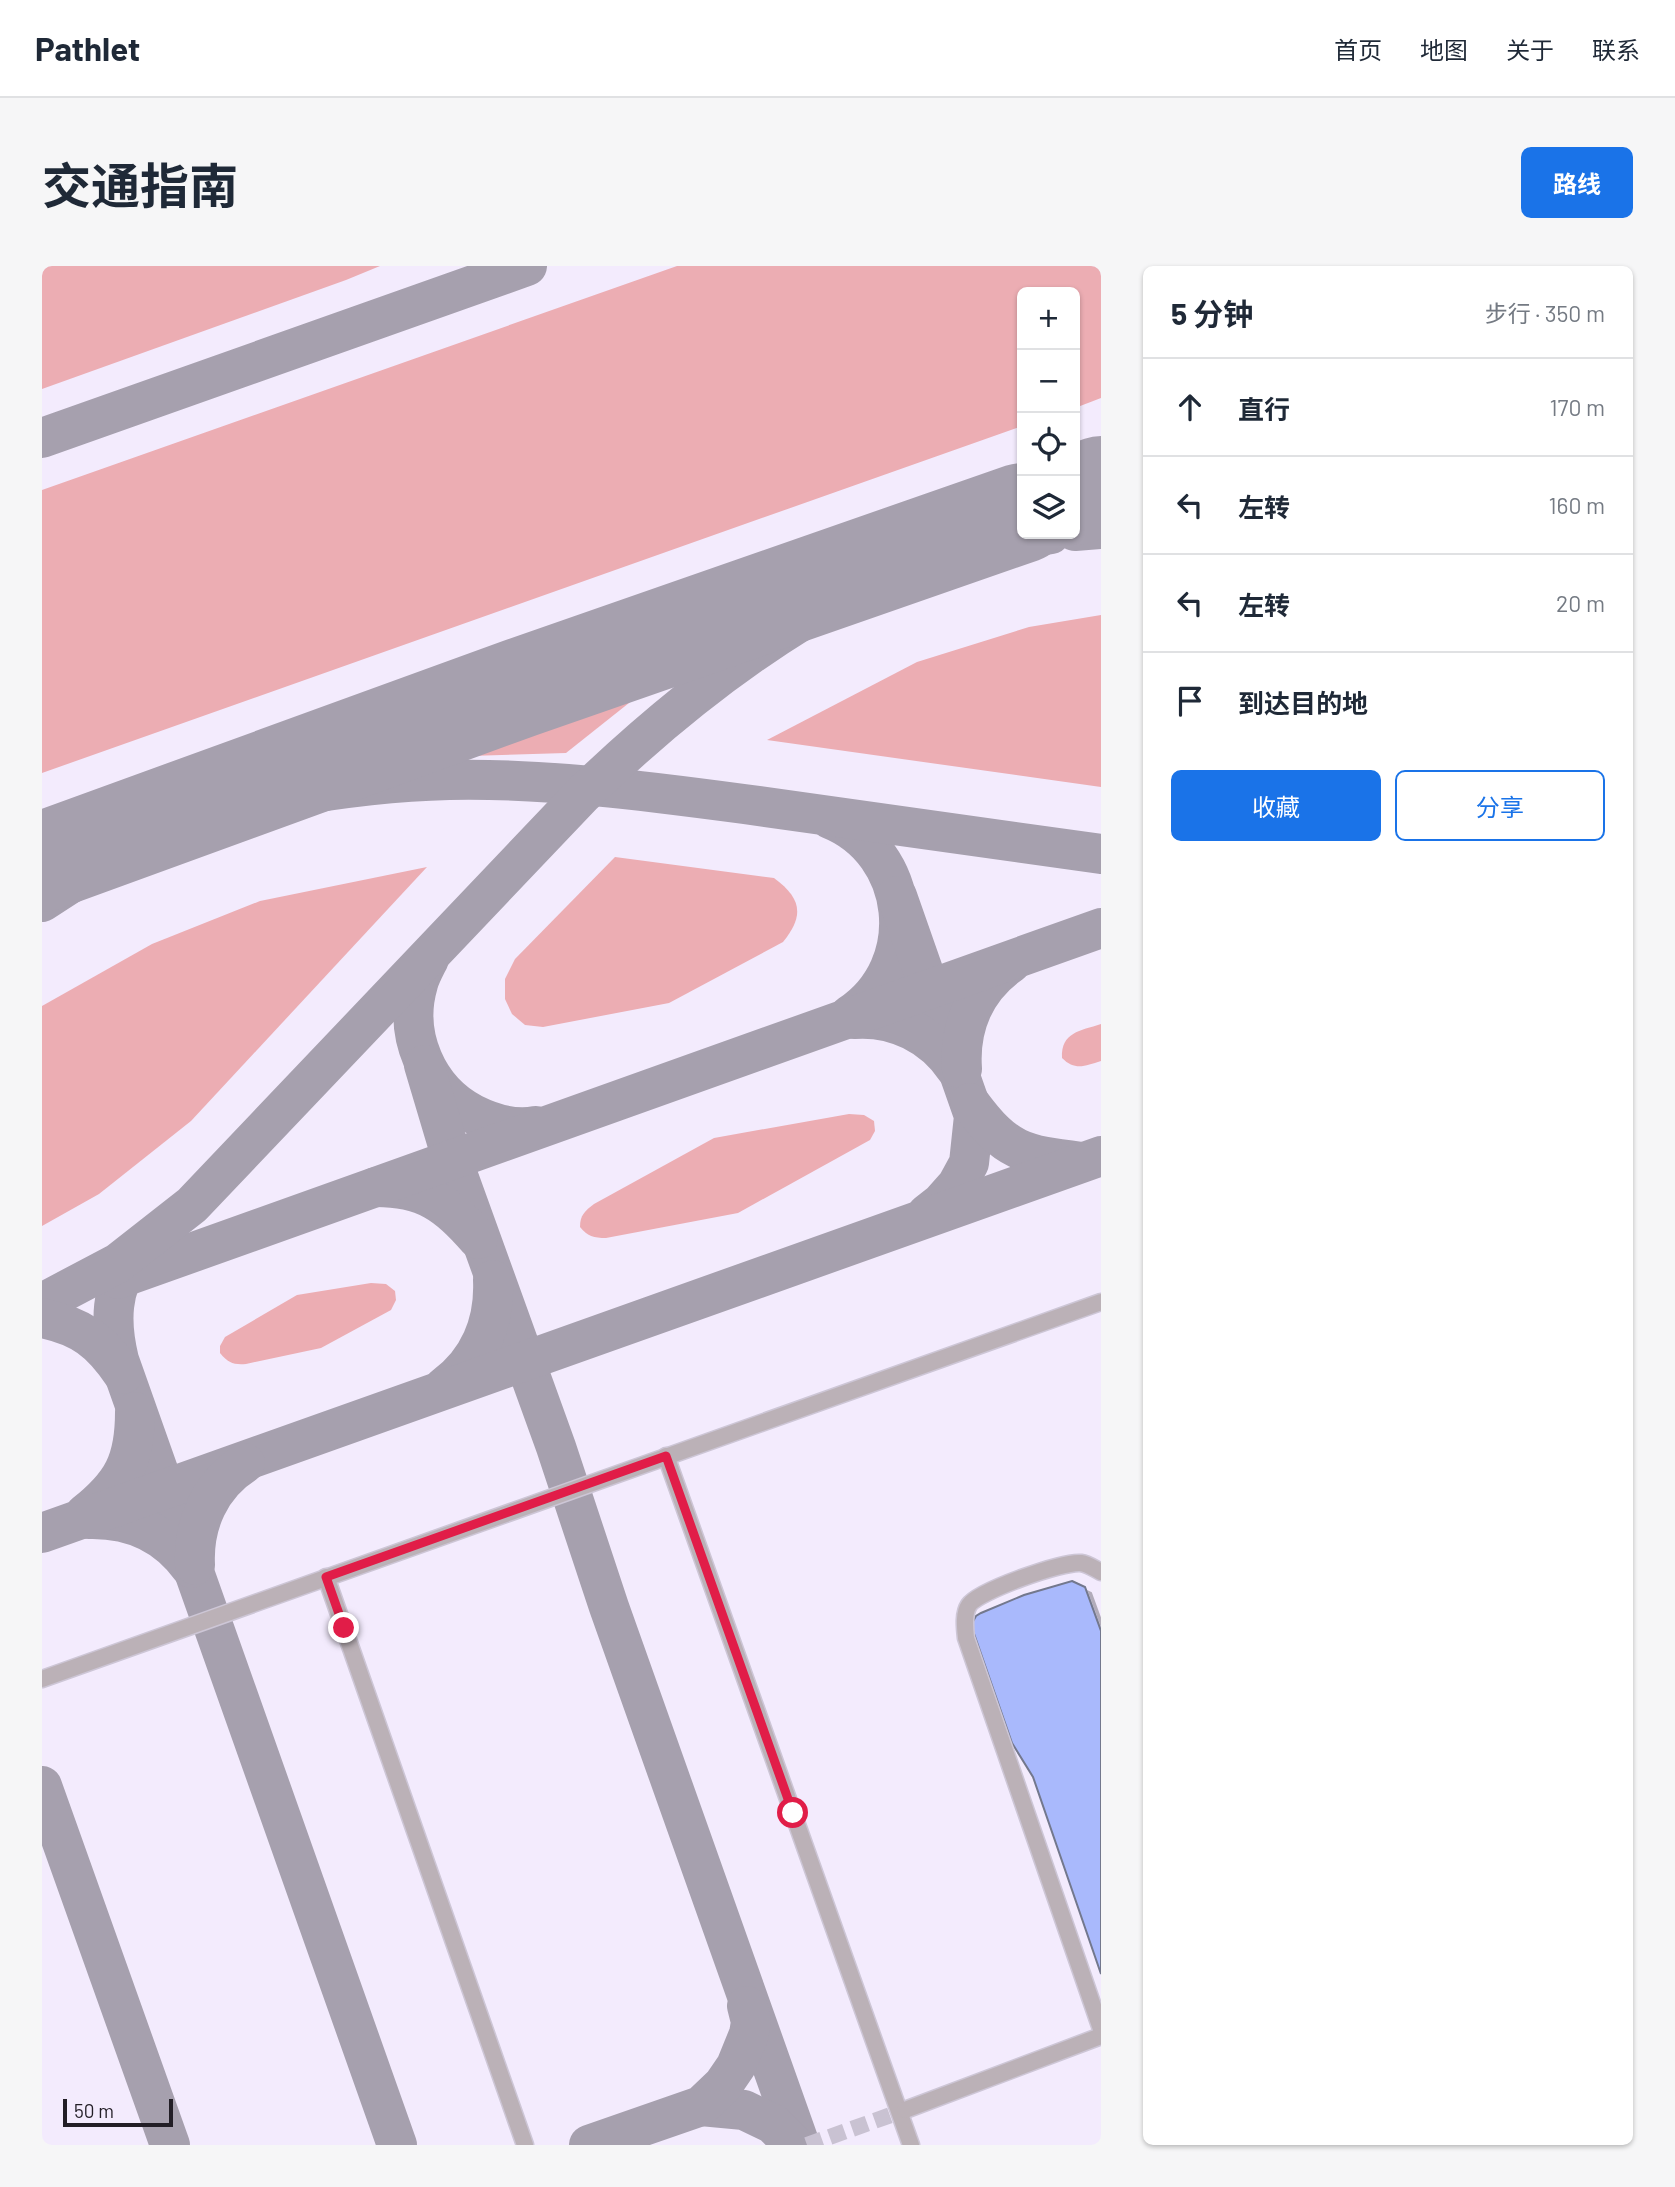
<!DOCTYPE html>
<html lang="zh">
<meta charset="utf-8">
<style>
body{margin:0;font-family:Barlow,"Noto Sans SC",sans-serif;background:#f6f6f7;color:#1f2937}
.controls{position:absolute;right:21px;top:21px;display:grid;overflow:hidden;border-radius:10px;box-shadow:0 2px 5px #0004}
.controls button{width:63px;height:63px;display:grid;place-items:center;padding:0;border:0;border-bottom:2px solid #e0e1e3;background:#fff;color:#1f2937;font:35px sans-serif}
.scale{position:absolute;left:21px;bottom:18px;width:110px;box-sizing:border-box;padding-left:7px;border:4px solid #221e26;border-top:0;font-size:19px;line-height:24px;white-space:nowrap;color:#221e26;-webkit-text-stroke:5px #f3ebfd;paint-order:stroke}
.stop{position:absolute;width:21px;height:21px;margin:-16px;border:5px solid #e11d48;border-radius:50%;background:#fff}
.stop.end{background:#e11d48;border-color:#fff;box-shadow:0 2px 7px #0008}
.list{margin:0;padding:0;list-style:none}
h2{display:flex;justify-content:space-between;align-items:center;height:91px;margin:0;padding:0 28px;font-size:30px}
h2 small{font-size:23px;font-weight:400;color:#747a83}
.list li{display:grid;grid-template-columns:46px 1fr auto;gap:21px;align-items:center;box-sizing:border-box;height:98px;padding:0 28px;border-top:2px solid #e0e1e3}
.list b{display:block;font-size:26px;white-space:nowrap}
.list em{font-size:23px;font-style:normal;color:#747a83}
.actions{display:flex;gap:14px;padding:21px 28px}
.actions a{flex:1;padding:16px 0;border:2px solid #1a73e8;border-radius:10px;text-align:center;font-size:24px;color:#1a73e8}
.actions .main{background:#1a73e8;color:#fff}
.icon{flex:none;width:38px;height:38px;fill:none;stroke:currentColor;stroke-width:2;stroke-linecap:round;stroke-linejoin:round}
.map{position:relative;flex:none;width:1059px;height:1879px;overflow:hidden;border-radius:10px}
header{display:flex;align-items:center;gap:42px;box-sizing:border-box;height:98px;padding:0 35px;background:#fff;border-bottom:2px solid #e0e1e3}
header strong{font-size:33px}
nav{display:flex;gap:38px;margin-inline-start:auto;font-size:24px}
.intro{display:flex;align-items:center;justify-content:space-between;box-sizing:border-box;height:168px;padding:0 42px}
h1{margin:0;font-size:49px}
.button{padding:18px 32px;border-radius:10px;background:#1a73e8;color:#fff;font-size:24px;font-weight:700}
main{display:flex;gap:42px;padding:0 42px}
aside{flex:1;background:#fff;border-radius:10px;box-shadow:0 2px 5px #0004}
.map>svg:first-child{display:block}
.green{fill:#ecadb3}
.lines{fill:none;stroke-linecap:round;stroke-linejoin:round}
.taxiway{stroke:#a6a0ae;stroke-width:40}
.runway{stroke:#a6a0ae;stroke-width:100}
.building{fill:#a9b9fc;stroke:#73788d;stroke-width:2;filter:url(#shadow)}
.minor-tunnel{stroke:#c9c2d2;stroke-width:16;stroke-dasharray:16 8;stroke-linecap:butt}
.minor-casing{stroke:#cdc6d6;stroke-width:19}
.minor{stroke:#bbb1b7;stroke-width:16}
.route{stroke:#e11d48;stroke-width:9}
</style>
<header>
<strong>Pathlet</strong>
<nav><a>首页</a><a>地图</a><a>关于</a><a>联系</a></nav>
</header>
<div class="intro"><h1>交通指南</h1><a class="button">路线</a></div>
<main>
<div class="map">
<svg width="1059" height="1879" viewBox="0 0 1059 1879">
<defs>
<filter id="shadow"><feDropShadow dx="6" dy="6" stdDeviation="0" flood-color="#0004"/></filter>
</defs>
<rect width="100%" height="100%" fill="#f3ebfd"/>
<g class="green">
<path d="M0,0H338L304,14L0,123Z"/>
<path d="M635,0H1059V132L1033,142V26H980V160L0,507V224Z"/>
<path d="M1059,349V521L725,474L875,396L987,361Z"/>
<path d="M665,375L524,487L361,492Z"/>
<path d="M573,591L732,612C759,632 763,649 741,676L627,737L501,761L483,759L470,748L463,733V713L473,693Z"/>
<path d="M385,601L149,855L57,928L0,960V740L110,678L218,635Z"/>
<path d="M1059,758V795C1043,800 1033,805 1020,792C1019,766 1038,765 1059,758Z"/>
<path d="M807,848L822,849L832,855L833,865L828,874L696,947L564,972C552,972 545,970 538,961C538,949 543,945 552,938L672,872Z"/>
<path d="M329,1017L344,1018L353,1025L354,1034L349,1044L279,1082L204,1098C192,1099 186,1097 178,1087V1080L183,1071L255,1029Z"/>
</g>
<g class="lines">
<g class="taxiway">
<path d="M0,172L485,0"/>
<path d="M1033,265L1059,263"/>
<path d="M926,282L1009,268"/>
<path d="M788,553C870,586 882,700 808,749"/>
<path d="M83,567C189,540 297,517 407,514C506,512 604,525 702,538C821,554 940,571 1059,588"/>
<path d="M855,630L932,850L927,897L915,919L899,937L885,948"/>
<path d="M0,636L54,601L117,567"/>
<path d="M387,693C383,701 378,710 376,718C361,769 385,824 431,848C451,858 472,864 494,860"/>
<path d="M812,753C853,750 891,769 914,803"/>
<path d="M382,799L410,893L514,1181L567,1341L758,1879"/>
<path d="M920,803C917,760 933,722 969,697"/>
<path d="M928,837C964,886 981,889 1040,896"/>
<path d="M334,921C383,921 406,938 436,973"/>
<path d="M92,990C68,1022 68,1057 77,1094L355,1879"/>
<path d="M76,1013L1059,662"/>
<path d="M0,1037L76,997L150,939L541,528C622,450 713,377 813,324C860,299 909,278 957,255"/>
<path d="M0,1052C39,1060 59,1075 81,1108"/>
<path d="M402,1121C437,1096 453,1057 451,1014"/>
<path d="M43,1248C81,1218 93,1195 93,1146"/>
<path d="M47,1253C89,1252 124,1267 149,1302"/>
<path d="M0,1267L1059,890"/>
<path d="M153,1299C151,1258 168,1219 203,1197"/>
<path d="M0,1520L128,1879"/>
<path d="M659,1840L702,1844L731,1858L752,1879"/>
<path d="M547,1879L659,1840L681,1819L694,1800L707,1768L709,1756L705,1740"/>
</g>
<g class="runway">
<path d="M1033,229L1059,220"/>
<path d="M0,596L478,422L980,247"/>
</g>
</g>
<path class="building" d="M1030,1315L1043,1321L1059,1365V1708L991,1511L970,1477L929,1359L934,1350L939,1347L982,1329Z"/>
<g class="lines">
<path class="minor-tunnel" d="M765,1879L863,1844"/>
<defs>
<g id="minor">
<path d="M624,1190L869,1879"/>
<path d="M1059,1306C1053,1303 1046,1298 1039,1297C1021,1295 936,1325 927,1339C921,1348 923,1362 924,1372L1059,1763"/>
<path d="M284,1311L483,1879"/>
<path d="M0,1413L1059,1036"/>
<path d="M863,1844L1059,1770"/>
</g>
</defs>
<use href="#minor" class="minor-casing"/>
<use href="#minor" class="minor"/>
</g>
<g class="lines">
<path class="route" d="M302,1362L284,1311L624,1190L751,1547"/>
</g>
</svg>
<div class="controls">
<button>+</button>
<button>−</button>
<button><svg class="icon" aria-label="locate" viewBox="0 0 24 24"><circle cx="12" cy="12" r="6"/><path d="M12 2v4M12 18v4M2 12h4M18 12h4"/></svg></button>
<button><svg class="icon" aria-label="layers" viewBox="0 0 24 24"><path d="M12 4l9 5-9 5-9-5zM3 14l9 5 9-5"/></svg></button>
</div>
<div class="scale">50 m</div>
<div class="stop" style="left:751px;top:1547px"></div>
<div class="stop end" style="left:302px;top:1362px"></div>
</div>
<aside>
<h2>5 分钟<small>步行 · 350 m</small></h2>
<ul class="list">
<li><svg class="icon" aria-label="ahead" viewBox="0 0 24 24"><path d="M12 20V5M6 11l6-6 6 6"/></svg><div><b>直行</b></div><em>170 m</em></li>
<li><svg class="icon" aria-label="left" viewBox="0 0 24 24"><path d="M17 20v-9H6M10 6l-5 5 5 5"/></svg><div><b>左转</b></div><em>160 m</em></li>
<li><svg class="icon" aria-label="left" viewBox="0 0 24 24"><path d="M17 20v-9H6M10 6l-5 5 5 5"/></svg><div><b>左转</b></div><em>20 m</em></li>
<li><svg class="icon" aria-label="arrive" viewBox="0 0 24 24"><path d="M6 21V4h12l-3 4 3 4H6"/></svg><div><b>到达目的地</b></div></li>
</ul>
<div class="actions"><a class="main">收藏</a><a>分享</a></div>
</aside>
</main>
